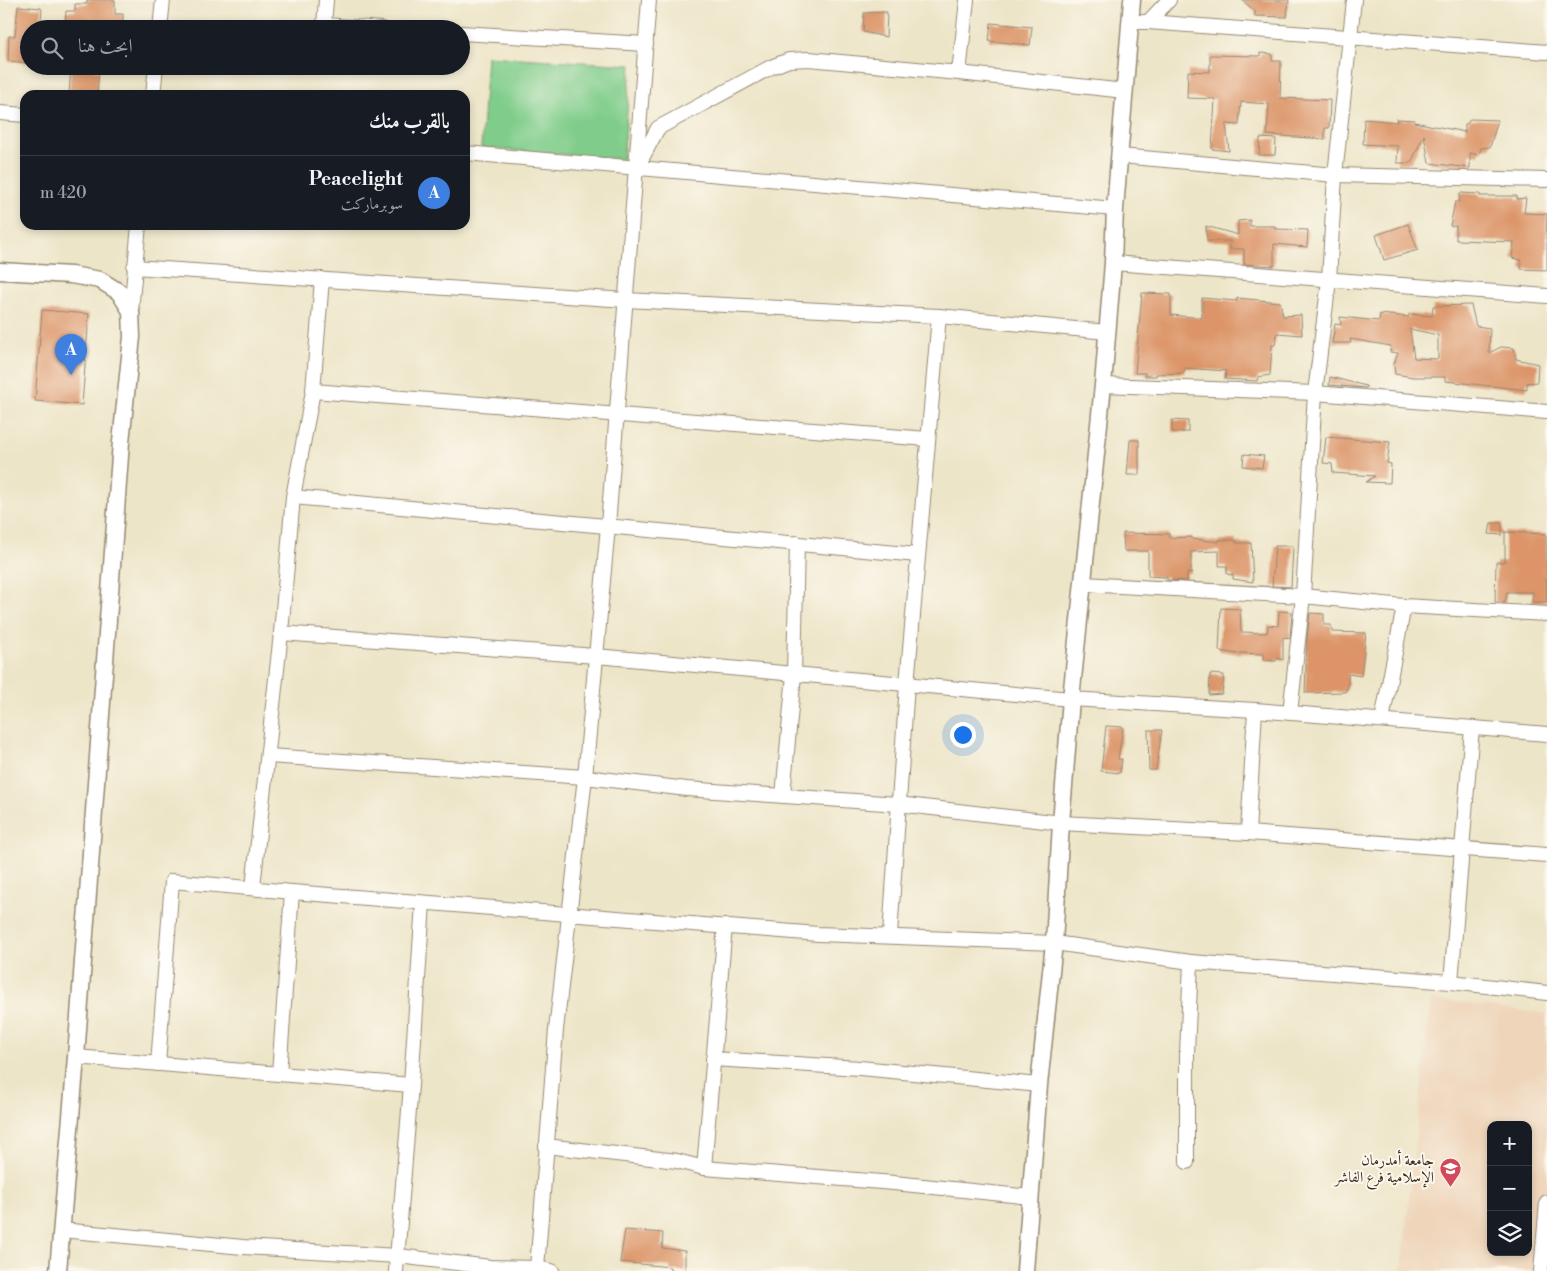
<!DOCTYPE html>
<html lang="ar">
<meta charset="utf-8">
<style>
body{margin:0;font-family:"Libre Bodoni",Amiri,serif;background:#242831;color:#f1f3f6;direction:rtl}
.controls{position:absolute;right:15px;bottom:15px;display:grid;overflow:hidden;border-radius:10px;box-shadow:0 2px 8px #0003}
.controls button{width:45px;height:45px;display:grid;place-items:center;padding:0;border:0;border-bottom:1px solid #363941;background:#171b24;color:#f1f3f6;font:25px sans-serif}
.you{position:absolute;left:962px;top:734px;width:18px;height:18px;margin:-12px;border:4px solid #fff;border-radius:50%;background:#1a73e8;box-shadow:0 0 0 8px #1a73e833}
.badge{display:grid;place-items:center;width:32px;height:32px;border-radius:50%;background:#d1495b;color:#fff;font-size:16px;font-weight:700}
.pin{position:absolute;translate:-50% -41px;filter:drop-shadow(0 1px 2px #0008)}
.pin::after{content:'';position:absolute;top:26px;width:18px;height:15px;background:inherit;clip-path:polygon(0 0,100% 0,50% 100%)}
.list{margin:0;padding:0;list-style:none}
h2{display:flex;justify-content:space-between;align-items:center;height:65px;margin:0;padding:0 20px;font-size:21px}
h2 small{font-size:16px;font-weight:400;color:#9ea1a6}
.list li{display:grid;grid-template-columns:32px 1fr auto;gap:15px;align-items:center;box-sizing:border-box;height:75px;padding:0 20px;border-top:1px solid #363941}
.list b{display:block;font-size:19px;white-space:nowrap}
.list p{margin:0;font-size:16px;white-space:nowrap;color:#9ea1a6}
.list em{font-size:16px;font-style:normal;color:#9ea1a6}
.icon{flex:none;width:28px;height:28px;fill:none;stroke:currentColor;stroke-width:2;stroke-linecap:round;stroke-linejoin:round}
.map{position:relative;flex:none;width:1547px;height:1271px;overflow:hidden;direction:ltr}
.search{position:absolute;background:#171b24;box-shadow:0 2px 8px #0003;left:20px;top:20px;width:450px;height:55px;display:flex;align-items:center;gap:12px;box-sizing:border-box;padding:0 18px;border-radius:28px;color:#9ea1a6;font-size:19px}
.panel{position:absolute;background:#171b24;box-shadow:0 2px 8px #0003;left:20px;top:90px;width:450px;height:140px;border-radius:15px;direction:rtl}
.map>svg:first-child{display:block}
.built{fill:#efd6bb;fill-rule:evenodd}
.green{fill:#80cd8b;stroke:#5e7c54}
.building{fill:#dc9467;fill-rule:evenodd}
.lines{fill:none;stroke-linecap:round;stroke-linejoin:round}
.minor-casing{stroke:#948873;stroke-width:16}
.tertiary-casing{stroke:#948873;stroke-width:19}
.minor{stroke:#fff;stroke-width:14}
.tertiary{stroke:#fff;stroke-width:16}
.labels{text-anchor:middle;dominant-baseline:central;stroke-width:4;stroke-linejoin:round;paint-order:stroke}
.poi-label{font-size:15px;fill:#3b2a1e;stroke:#fbf7ec;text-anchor:end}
</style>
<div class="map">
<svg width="1547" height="1271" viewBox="0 0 1547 1271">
<rect width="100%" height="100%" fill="#fbf7ec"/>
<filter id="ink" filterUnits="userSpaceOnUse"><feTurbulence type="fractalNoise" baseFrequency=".02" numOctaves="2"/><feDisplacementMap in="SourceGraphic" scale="10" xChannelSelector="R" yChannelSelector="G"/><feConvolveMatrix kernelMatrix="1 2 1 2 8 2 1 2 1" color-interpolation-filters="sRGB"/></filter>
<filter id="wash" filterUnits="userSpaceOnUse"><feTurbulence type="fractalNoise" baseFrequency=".0096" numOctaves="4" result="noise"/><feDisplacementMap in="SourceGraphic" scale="20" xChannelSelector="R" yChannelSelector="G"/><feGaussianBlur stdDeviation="1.12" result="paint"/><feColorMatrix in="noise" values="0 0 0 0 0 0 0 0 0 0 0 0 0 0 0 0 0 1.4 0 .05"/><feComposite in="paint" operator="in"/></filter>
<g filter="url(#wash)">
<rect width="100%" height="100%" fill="#ede5c8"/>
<path class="built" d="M1431,999L1547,1014V1271H1401ZM1491,1125H1528V1252H1491Z"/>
<path class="green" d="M487,56L631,65L623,159L481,148Z"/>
<g id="blocks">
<g class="building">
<path d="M87,0H115V14H123V29H65L66,11H75V4H87Z"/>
<path d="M1242,0H1289L1287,17L1255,16V11Z"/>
<path d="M18,6L41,8L42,10L40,29H29V63L8,61L9,36H15Z"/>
<path d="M887,12L886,37L863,32L864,13Z"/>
<path d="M991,23L1032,27L1030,45L989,41Z"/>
<path d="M1260,53L1272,54V61H1281L1280,98L1330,100L1329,128H1325V139L1267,135L1269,104L1241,102L1239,125L1226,124L1229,151L1212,149L1215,99L1187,98L1188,71L1210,72V55L1260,56Z"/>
<path d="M79,66H94V70H99L97,95L69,94L71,68L78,69Z"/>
<path d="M1364,119L1397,122L1396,119L1415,120L1414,122L1465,132V124H1467L1470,119L1498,120L1490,147L1481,148L1479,155L1470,153V168L1429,163L1424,135L1411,163H1397L1398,146L1363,144Z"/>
<path d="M1260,138L1276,139L1275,155H1259Z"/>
<path d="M1460,193L1480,194V196H1517V199L1526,198L1524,213L1547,214L1546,239H1547V270L1521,269V260L1512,258L1514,242L1456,240V226H1450L1455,202H1459Z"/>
<path d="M1250,220V226H1275V229L1308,230L1307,247L1274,244V266L1244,264V249H1230V241H1207L1206,226L1238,235V221Z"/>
<path d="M1408,224L1418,250L1384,260L1376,235Z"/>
<path d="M1142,293L1171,294V315L1202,318V298L1237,301V298L1280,302L1283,316L1301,315L1302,335L1277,333L1275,345H1272L1270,375L1258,377L1257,381L1225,379L1226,371L1185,368L1184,373L1156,374V376H1145V373H1135Z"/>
<path d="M1471,305L1476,326L1490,328L1489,353L1501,347L1514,348L1516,359L1538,364L1537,382L1527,383V390L1445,381V377H1413L1395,374L1394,364L1398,353L1390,352L1391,346L1350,339L1351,343H1332L1335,324L1341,325L1340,317L1379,321L1380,314L1409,317V314L1432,316L1433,306ZM1410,329L1438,335V359L1414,358Z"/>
<path d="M42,310L89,314L82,405L35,401Z"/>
<path d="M1330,377L1366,386V388L1329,385Z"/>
<path d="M1172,420L1188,421V432H1172Z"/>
<path d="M1326,437L1390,442L1387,463L1391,464L1390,483L1366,482L1375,476L1333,473L1332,464L1323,463Z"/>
<path d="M1130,440H1139V475H1127Z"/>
<path d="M1244,454L1264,456L1262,468L1243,466Z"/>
<path d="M1491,523H1502V535L1489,534Z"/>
<path d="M1505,532L1546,534L1547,602H1532L1533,592H1507L1505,603L1495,602L1496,562H1505Z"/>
<path d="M1123,533L1169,534V538L1192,537V539L1219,542V540H1236V543H1251L1253,582L1233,579V575L1227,574V566H1219V551L1191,552V573H1187V581L1167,580V577L1148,576V551H1124Z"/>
<path d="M1275,546H1293L1291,587L1272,586Z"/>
<path d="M1221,608L1240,609L1241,632L1267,633L1268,625L1278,626L1279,611L1292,612L1290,638L1283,637V660L1277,658L1276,661L1264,660V654L1239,653V654L1219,651Z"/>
<path d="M1310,613L1324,614V625H1331L1332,632L1366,633L1361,676L1348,674V687L1345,692L1305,693L1307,640Z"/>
<path d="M1210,674L1224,675L1222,694L1209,695Z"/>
<path d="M1106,726L1123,727L1118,759H1122L1120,773L1101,771Z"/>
<path d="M1148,730H1162L1156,770H1149Z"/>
<path d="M625,1230L663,1233L662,1248L685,1251V1271H670V1267L620,1262Z"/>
</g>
</g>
</g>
<g filter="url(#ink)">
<use href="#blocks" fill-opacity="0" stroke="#948873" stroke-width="1"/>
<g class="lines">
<defs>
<g id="minor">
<path d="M326,0L324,25L382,29"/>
<path d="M1130,22H1148L1547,52"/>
<path d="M1148,22L1169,0"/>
<path d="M160,29L163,0"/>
<path d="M461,33L646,44"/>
<path d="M959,73L967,0"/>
<path d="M153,95L156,66"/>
<path d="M0,113L25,115"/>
<path d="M465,153L1115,209"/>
<path d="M1120,156L1335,175L1547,180"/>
<path d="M640,162L658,128L771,67L789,60L809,59L959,73L1125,91"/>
<path d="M1113,263L1547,296"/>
<path d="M134,267L626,300L939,316L1107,332"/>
<path d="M131,311L139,225"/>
<path d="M1103,385L1315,393L1547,412"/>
<path d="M313,391L928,439"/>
<path d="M293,497L918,555"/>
<path d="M1083,584L1303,596L1404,606L1547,614"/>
<path d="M281,633L596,656L1071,699L1255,710L1547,734"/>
<path d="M1290,713L1303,596L1315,393L1329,280L1335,175L1354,0"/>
<path d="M1382,720L1404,606"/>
<path d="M268,756L585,777L687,789L898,804L1061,823L1248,833L1547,855"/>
<path d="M783,796L794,674L797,543"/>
<path d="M1248,833L1255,710"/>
<path d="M253,887L281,633L293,497L313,391L322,279"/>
<path d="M890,935L907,684L939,316"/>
<path d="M1451,982L1472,728"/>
<path d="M76,1057L411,1085"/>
<path d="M713,1059L860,1068L1039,1085"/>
<path d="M158,1064L172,881L292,892L818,934L1054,943L1191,962L1451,982L1547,993"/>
<path d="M279,1074L292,892"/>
<path d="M546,1146L677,1161L704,1168L894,1183L1031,1197"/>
<path d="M1187,1162V1053L1191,962"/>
<path d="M704,1168L725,926"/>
<path d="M61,1230L243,1247L398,1256L490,1267L537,1268L552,1271"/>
<path d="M537,1268L556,1030L585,777L608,526L649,0"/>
<path d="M396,1271L411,1085L423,903"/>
<path d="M1541,1271L1547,1202"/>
</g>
<g id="tertiary">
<path d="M0,271L71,275L100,280L119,292L131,311L132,337L121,442L76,1057L58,1271"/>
<path d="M1025,1271L1039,1085L1054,943L1061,823L1071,699L1103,385L1113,263L1115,209L1132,0"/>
</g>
</defs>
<use href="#minor" class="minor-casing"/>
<use href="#tertiary" class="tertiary-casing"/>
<use href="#minor" class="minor"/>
<use href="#tertiary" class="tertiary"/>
</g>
</g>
<defs>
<symbol id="university-pin" viewBox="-11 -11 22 30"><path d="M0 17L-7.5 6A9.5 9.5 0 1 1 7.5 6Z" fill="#d1495b" stroke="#fbf7ec"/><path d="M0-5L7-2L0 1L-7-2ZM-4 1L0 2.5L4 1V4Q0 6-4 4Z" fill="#fff"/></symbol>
</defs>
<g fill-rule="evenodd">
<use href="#university-pin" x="1438" y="1156" width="25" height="34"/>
</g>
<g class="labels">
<g class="poi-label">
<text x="1434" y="1160">جامعة أمدرمان<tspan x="1434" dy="17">الإسلامية فرع الفاشر</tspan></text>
</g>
</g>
</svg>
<div class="controls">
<button>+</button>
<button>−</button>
<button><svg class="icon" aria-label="layers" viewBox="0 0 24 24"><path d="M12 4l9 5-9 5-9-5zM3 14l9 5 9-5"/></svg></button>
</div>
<div class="you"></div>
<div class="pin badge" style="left:71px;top:375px;background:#3f7fe0">A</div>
<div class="search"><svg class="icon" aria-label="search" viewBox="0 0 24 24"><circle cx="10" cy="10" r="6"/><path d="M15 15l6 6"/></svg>ابحث هنا</div>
<section class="panel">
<h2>بالقرب منك<small></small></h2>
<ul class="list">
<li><span class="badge" style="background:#3f7fe0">A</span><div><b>Peacelight</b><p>سوبرماركت</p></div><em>420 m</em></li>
</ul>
</section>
</div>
